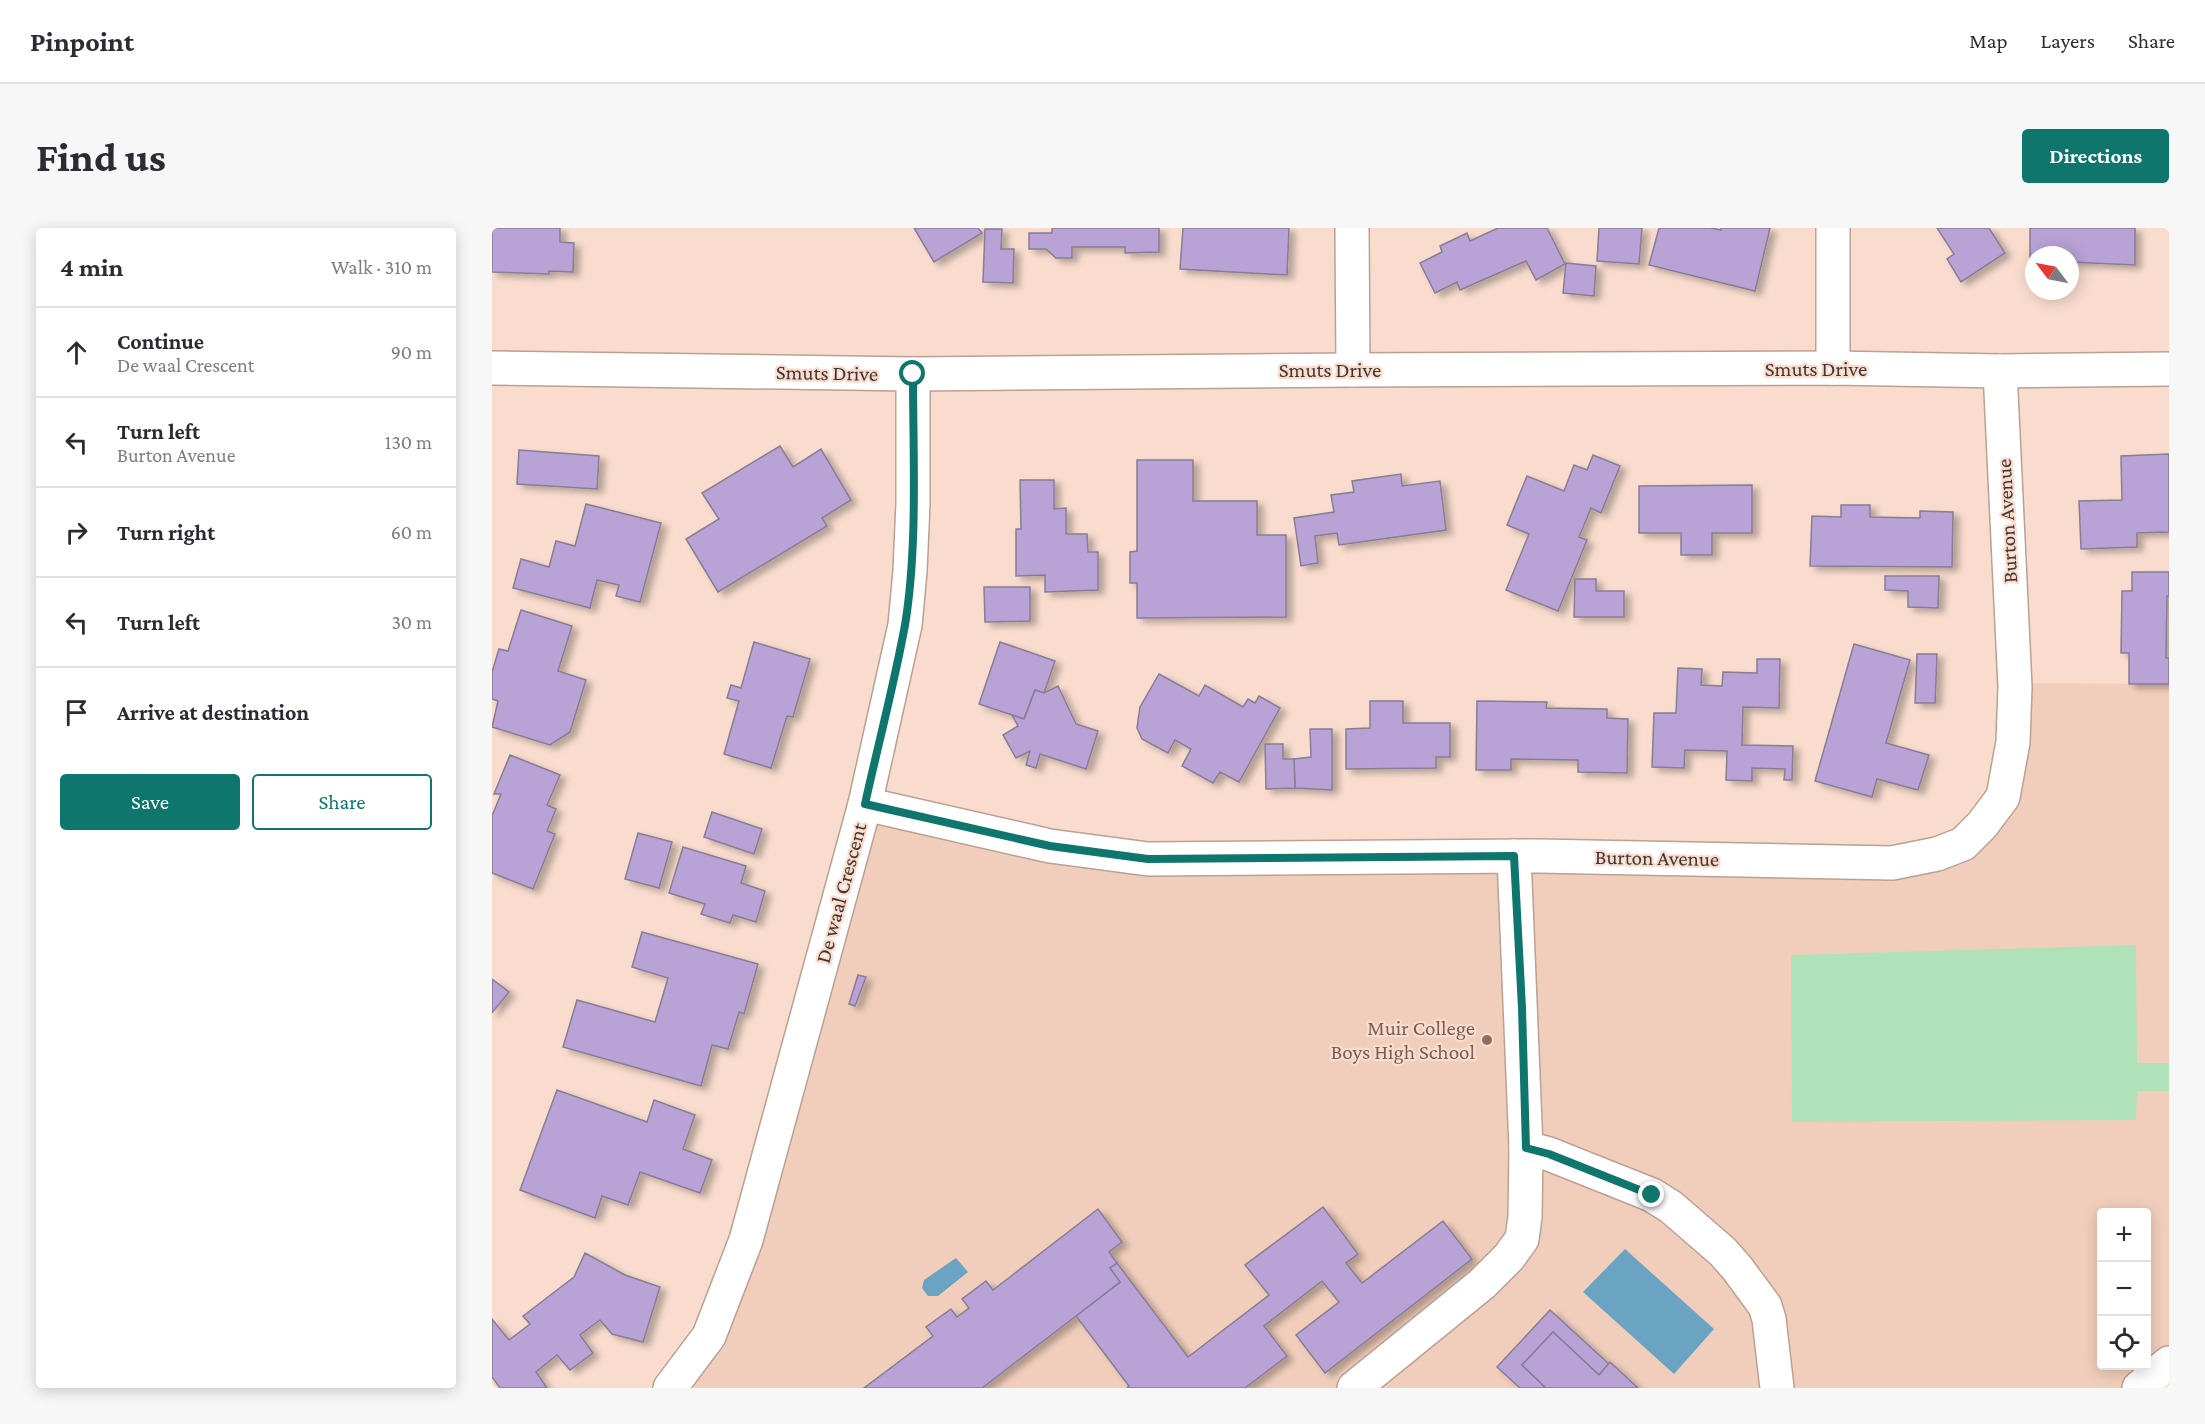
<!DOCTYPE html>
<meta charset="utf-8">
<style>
body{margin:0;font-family:"Crimson Pro",serif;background:#f7f7f7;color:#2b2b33}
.controls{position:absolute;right:18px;bottom:18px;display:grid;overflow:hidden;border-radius:6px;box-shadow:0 3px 15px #0003}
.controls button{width:54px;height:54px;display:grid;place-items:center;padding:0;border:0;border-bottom:2px solid #e1e1e2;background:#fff;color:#2b2b33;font:30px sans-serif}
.compass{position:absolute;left:1533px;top:18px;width:54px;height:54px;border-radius:50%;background:#fff;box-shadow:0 3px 15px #0003;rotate:302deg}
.stop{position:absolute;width:18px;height:18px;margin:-14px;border:4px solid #0f766e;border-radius:50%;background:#fff}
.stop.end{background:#0f766e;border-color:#fff;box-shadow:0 2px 6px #0008}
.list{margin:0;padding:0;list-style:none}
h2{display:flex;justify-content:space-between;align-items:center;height:78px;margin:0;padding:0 24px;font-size:26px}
h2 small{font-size:20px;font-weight:400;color:#7c7c81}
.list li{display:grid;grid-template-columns:39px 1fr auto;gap:18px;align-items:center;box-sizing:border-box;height:90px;padding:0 24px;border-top:2px solid #e1e1e2}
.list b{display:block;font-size:22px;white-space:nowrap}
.list p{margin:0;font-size:20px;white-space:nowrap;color:#7c7c81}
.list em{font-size:20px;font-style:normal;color:#7c7c81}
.actions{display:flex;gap:12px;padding:18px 24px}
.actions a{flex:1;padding:14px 0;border:2px solid #0f766e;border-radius:6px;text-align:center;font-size:21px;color:#0f766e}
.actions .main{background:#0f766e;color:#fff}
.icon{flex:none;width:33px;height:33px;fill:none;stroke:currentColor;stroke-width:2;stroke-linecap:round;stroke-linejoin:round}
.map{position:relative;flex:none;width:1677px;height:1160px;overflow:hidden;border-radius:6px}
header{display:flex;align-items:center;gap:36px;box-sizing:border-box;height:84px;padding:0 30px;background:#fff;border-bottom:2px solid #e1e1e2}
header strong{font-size:28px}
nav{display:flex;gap:33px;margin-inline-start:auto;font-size:21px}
.intro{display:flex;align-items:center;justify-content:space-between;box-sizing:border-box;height:144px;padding:0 36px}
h1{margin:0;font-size:42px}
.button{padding:15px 27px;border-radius:6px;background:#0f766e;color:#fff;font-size:21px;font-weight:700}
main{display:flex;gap:36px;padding:0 36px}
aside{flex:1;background:#fff;border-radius:6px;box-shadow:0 3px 15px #0003}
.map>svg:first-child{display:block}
.built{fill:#f1cebc;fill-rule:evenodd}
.green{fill:#b0e2ba}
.water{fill:#6ba4c3}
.building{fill:#b9a3d6;stroke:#877d95;stroke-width:1.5;filter:url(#shadow)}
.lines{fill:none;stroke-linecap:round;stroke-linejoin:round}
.minor-casing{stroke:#bba093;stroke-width:36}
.minor{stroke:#fff;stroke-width:33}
.route{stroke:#0f766e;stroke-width:8}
.education-dot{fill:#8d6e63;stroke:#f9dcce;stroke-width:2}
.labels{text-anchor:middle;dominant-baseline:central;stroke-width:4.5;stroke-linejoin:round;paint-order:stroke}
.street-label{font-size:21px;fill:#413630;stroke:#f9dcce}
.education-label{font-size:21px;fill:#785e54;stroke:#f9dcce;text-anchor:end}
</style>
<header>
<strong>Pinpoint</strong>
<nav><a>Map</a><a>Layers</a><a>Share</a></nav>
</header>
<div class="intro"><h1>Find us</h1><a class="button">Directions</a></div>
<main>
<aside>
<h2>4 min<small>Walk · 310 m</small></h2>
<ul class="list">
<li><svg class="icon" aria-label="ahead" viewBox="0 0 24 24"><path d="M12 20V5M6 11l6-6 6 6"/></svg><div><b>Continue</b><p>De waal Crescent</p></div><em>90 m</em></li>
<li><svg class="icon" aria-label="left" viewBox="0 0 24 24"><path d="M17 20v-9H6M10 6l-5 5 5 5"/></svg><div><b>Turn left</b><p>Burton Avenue</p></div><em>130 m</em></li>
<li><svg class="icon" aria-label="right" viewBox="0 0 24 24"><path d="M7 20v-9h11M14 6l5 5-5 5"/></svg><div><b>Turn right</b></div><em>60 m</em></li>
<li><svg class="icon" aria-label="left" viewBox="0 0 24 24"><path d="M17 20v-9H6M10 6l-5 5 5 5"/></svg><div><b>Turn left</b></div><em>30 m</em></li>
<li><svg class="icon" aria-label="arrive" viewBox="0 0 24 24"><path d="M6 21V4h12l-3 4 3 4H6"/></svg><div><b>Arrive at destination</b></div></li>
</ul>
<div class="actions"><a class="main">Save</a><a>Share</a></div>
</aside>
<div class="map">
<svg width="1677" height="1160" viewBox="0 0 1677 1160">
<defs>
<filter id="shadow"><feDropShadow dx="6" dy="4" stdDeviation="3" flood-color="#0004"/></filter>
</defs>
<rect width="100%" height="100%" fill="#f9dcce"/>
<path class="built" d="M1521,455L1677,456V1160H179L204,1133L386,577L556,627L1405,638L1505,578ZM1610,984H1654V1138H1610Z"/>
<path class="green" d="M1644,717L1645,835H1677V863H1645L1644,892L1300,894L1299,727Z"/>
<g class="water">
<path d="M1133,1021L1222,1101L1182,1146L1091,1064Z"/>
<path d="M464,1030L476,1044L446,1068H436L430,1060L432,1052Z"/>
</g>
<g class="building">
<path d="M0,0H68V14L82,15L81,44L57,43V46L0,44Z"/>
<path d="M422,0H486L490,5L442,34Z"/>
<path d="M560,0H667V24L633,25V19H580V30H564L554,21H537V5H560Z"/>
<path d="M691,0H797L795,47L688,41Z"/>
<path d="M1006,0H1055L1073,36L1044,52L1034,33L968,62L965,54L943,65L928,35L950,24L948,18L975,5L978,13Z"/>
<path d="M1107,0H1150L1147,36L1105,33Z"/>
<path d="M1167,0H1219L1229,2V0H1278L1263,63L1157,37Z"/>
<path d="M1445,0H1497L1513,25L1469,54L1455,31L1462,26Z"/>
<path d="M1538,0H1643V37L1578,34V27H1542V34H1538Z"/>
<path d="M493,1H510L509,21H522L521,55L491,54Z"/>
<path d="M1074,35L1104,38L1102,68L1071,65Z"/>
<path d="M288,218L301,239L329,221L359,272L330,290L335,298L226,364L194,311L227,291L210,265Z"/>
<path d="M27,222L107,228L105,261L25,256Z"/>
<path d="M1677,226V304L1645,305V319L1589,321L1587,273L1630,272L1629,228Z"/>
<path d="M1101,227L1128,238L1109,285L1099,280L1087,309L1095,312L1066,383L1014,362L1037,306L1015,297L1035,248L1072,263L1082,237L1095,242Z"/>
<path d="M645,232H701V273H765V307H794V389L645,390V355H638V324L645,323Z"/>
<path d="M909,246L910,258L948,253L954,302L847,317L845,305L823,308L826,335L809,338L802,290L842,284L839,267L862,264L860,253Z"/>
<path d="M528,252H562V281L574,280V306H595L596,324H606V362L553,364V347L524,348V301H529Z"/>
<path d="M1260,257V305H1220V327H1189V305H1147V258Z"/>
<path d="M94,276L169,295L148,374L124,368L127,357L105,352L98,380L21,360L29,331L57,339L64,313L83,318Z"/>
<path d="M1349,277H1378V289L1428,290V283L1461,284L1460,339L1318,338L1320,288L1349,289Z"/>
<path d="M1640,344H1677V368H1675L1674,430H1677V456H1637V425H1629L1630,363H1640Z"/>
<path d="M1393,348H1447L1446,380L1416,379V363L1393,362Z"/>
<path d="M1083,351H1104V363H1132V389H1082Z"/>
<path d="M492,359H538V393L493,394Z"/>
<path d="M29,382L80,398L66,443L94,452L78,504L58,517L0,499L6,473L0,471V444L7,421L16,423Z"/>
<path d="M262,414L318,431L301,489L295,488L279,540L232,526L247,473L235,470L239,457L249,460Z"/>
<path d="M508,414L563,433L552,465L543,462L532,491L487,476Z"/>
<path d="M1362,416L1418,432L1394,515L1437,527L1426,562L1385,551L1380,569L1323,553Z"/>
<path d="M1425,426H1445L1443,475H1423Z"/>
<path d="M1265,431H1288L1287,480L1251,479L1250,517L1301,518L1300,552H1292L1293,541L1260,540V553L1234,552L1235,523L1193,522L1192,540L1160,539L1162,485H1184L1186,440L1210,441L1209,457L1230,458L1231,444L1265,445Z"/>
<path d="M667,446L707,468L713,457L751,479L756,471L763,475L767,468L788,480L747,554L728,544L721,555L690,538L699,521L683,512L676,525L650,511L645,500L648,479Z"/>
<path d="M566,458L584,496L606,503L594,541L548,526L544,540L534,537L538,523L524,530L511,507L526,498L520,487L532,491L543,462L552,465Z"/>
<path d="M878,473H911V495H958V529H944V540L854,541V501L878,500Z"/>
<path d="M985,473L1055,474L1054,480L1115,481V490L1136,491L1135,545L1086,544V532L1019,531V542H984Z"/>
<path d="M818,501H840V562L803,560L802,531L819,529Z"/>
<path d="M773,516H791V531H802L803,560L774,561Z"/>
<path d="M18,527L68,547L55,577L64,581L55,603L63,606L41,661L0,645V588L9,566H2Z"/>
<path d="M220,584L270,601L262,626L212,609Z"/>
<path d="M146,605L180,614L167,660L133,651Z"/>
<path d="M191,619L254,638L249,655L273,663L264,694L241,687L238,695L209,686L213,676L177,665Z"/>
<path d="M150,704L266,736L252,786L247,784L236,821L220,817L209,858L71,819L85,772L163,794L176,750L140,739Z"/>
<path d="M366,747L374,749L363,778L357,776Z"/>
<path d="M0,751L17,764L0,785Z"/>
<path d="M65,862L155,894L162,872L203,887L191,921L220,932L208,965L148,944L136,977L110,968L103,990L28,962Z"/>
<path d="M831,979L866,1026L854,1035L870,1055L951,993L980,1031L833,1145L804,1107L847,1074L830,1053L772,1098L795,1128L753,1160H635L637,1158L584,1088L628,1054L618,1040L625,1035L696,1129L777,1067L753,1037Z"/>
<path d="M606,981L630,1014L617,1024L625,1035L618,1040L628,1054L584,1088L490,1160H372L441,1108L434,1099L459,1081L465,1089L477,1080L470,1071L494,1053L501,1062Z"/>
<path d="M93,1025L133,1047L168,1059L151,1114L120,1106L108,1092L88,1107L101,1125L78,1142L65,1127L44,1144L55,1160H8L0,1149V1091L17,1112L38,1096L31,1088L82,1049Z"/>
<path d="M1058,1082L1117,1136L1107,1147L1061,1104L1030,1137L1054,1160H1028L1005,1139Z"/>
<path d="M1061,1104L1107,1147L1118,1134L1146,1160H1054L1030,1137Z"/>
</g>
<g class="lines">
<defs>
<g id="minor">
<path d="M860,0L861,142"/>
<path d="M1341,0V140"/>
<path d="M0,140L421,146L861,142L1341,140L1508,143L1677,141"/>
<path d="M373,576L558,618L656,631L1046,628L1400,635L1445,626L1471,616L1490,597L1511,569L1521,514L1523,459L1508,143"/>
<path d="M1034,920L1057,926L1160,967L1179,979L1231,1024L1245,1040L1273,1078L1277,1091L1285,1160"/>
<path d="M178,1160L217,1108L254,1012L373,576L413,397L418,343L421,275V146"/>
<path d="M862,1160L990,1056L1017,1029L1030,1011L1033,989L1034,920L1022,628"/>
<path d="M1647,1160L1677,1135"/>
</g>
</defs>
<use href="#minor" class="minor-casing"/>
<use href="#minor" class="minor"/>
</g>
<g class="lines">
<path class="route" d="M421,146C421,226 426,318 413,397C402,457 386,517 373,576L558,618L656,631L1022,628L1030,780L1034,920L1057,926L1160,967"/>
</g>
<circle class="education-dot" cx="995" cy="812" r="6"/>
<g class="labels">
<g class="street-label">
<text x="1324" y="141">Smuts Drive</text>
<text x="838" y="142">Smuts Drive</text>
<text transform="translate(335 145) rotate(1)">Smuts Drive</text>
<text transform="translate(1515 293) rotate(-93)">Burton Avenue</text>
<text transform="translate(1165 630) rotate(1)">Burton Avenue</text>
<text transform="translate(349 665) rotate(-75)">De waal Crescent</text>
</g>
<g class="education-label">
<text x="983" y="800">Muir College<tspan x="983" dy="24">Boys High School</tspan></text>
</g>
</g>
</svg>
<div class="controls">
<button>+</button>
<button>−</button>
<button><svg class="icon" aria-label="locate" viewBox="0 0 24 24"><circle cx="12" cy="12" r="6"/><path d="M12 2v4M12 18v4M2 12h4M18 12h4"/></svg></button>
</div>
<svg class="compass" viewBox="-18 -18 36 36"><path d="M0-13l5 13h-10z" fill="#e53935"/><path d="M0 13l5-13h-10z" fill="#7c7c81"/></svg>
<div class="stop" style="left:421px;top:146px"></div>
<div class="stop end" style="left:1160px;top:967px"></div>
</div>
</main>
